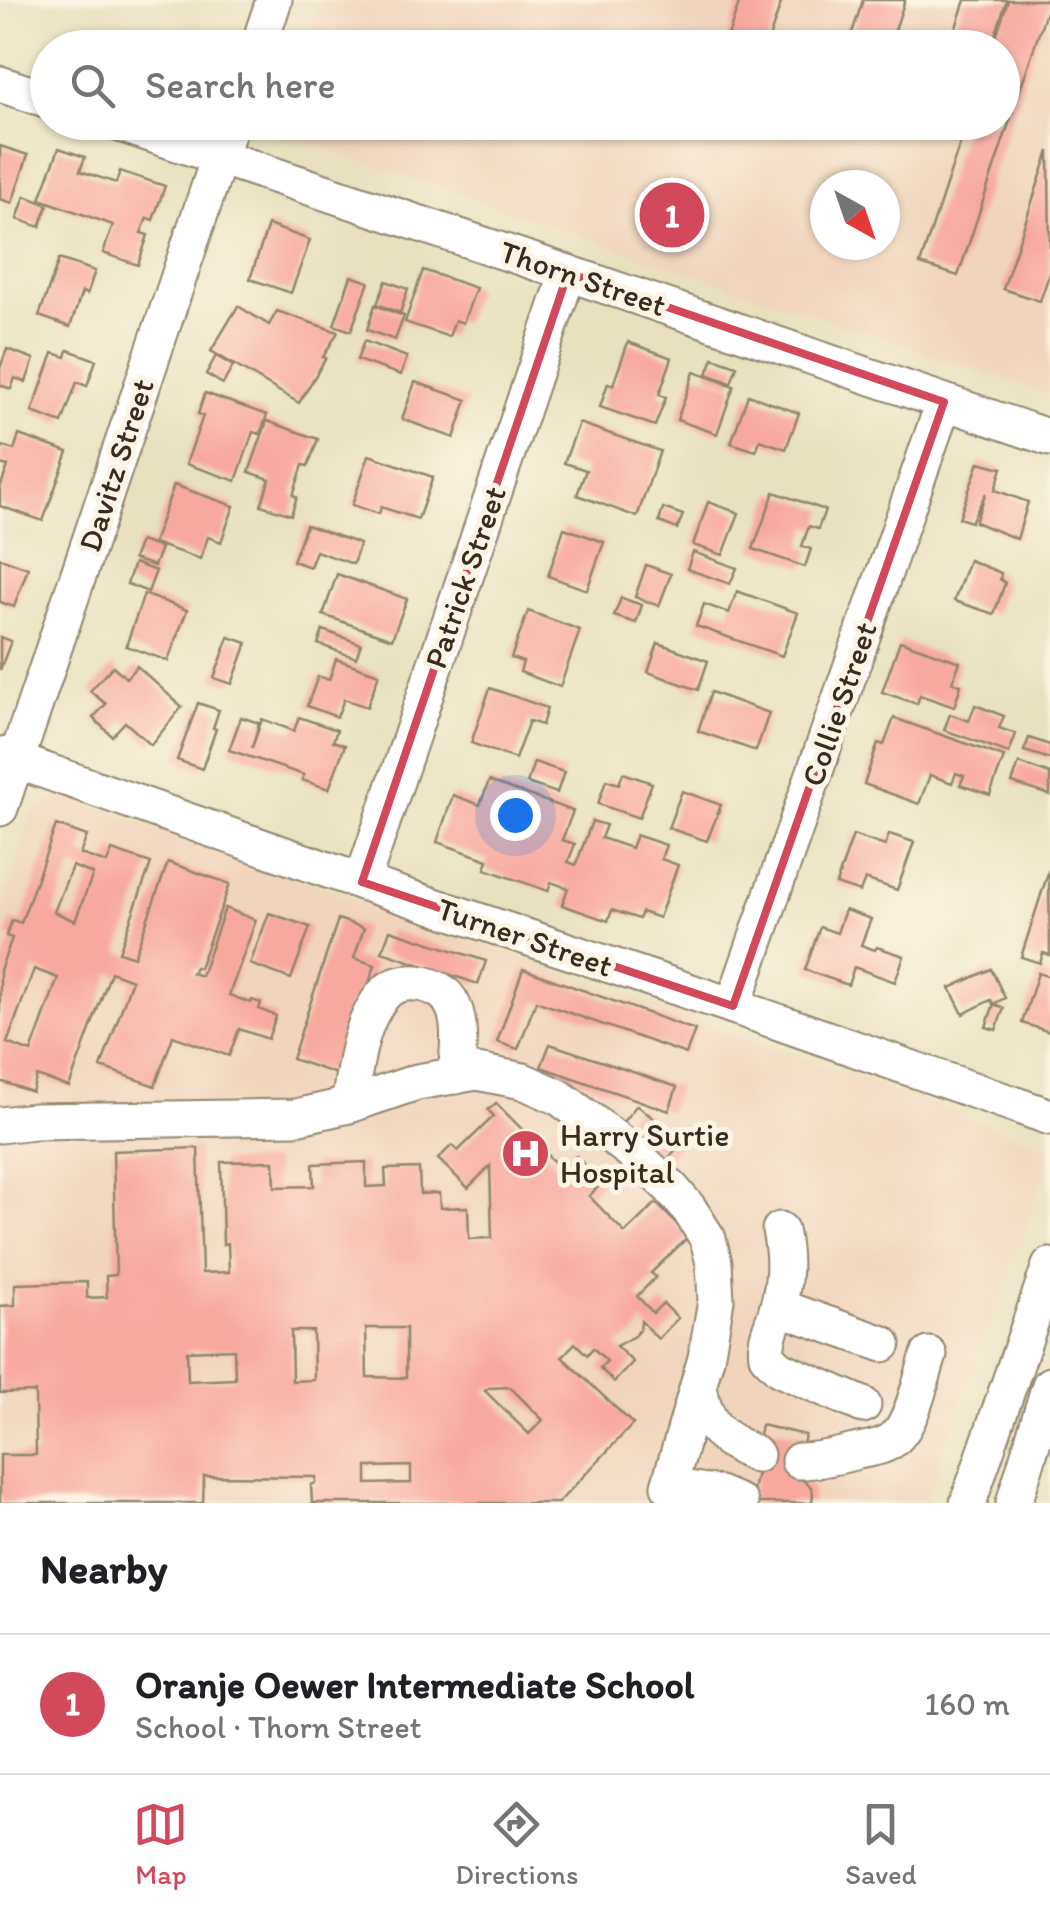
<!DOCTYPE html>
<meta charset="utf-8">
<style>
body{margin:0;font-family:Itim,sans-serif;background:#f2f2f2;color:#202124}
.compass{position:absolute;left:810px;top:170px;width:90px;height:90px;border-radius:50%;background:#fff;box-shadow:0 2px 8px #0004;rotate:140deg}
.you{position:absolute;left:515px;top:815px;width:35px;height:35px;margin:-25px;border:8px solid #fff;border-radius:50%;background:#1a73e8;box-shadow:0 0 0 15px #1a73e833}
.badge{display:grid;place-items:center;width:65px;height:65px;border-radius:50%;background:#d1495b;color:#fff;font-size:32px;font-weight:700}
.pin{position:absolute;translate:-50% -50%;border:5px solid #fff;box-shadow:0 2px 10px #0006}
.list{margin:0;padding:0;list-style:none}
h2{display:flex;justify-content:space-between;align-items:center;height:130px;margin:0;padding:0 40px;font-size:42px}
h2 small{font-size:32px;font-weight:400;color:#757577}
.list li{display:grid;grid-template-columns:65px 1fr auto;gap:30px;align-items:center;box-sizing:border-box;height:140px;padding:0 40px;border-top:2px solid #e0e0e0}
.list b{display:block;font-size:38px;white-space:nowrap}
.list p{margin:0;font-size:32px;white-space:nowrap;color:#757577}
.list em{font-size:32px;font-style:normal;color:#757577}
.icon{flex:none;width:55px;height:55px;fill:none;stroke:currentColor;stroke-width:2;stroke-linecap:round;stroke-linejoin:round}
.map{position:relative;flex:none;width:1050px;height:1503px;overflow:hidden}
.search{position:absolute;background:#fff;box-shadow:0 2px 8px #0004;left:30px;right:30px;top:30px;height:110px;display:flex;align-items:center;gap:25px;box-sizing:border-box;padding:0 35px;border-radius:55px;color:#757577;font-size:38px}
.sheet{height:270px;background:#fff}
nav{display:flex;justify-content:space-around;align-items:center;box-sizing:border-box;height:140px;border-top:2px solid #e0e0e0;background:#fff;font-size:28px;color:#757577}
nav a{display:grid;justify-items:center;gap:5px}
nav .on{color:#d1495b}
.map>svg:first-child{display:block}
.built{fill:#f0d5bc;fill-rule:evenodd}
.building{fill:#f8a99e;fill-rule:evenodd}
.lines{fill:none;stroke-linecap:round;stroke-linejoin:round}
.minor-casing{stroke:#92866e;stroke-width:39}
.minor{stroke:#fff;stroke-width:35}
.marked{fill:none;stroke:#d1495b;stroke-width:8;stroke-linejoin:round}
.labels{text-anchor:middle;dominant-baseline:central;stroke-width:10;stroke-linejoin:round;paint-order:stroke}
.street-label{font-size:32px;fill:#3b2a1e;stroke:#fcf5e5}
.poi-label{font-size:32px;fill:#3b2a1e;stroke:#fcf5e5;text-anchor:start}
</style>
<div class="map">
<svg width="1050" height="1503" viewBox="0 0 1050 1503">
<rect width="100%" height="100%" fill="#fcf5e5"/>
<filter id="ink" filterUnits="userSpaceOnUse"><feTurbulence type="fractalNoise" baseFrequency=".01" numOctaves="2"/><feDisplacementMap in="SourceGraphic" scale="20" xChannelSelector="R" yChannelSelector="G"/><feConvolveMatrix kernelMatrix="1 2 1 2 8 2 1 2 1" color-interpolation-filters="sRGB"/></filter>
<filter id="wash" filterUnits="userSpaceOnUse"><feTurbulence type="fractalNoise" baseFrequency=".0048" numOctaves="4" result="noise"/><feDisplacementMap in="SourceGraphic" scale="40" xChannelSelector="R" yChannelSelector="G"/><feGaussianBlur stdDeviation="2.25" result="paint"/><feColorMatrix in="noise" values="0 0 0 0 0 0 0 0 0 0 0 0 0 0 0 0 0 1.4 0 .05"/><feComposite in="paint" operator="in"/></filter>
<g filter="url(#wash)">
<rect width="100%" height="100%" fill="#e8e1be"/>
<g class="built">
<path d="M320,0H1050V395L292,137L286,123L1002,122V48L303,47ZM825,185H885V245H825Z"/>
<path d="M57,792L1050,1147V1160L925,1503H0V913L31,816Z"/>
</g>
<g id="blocks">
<g class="building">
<path d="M740,0H782L766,48H724Z"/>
<path d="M863,0H905L889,48H847Z"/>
<path d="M965,0H1007L991,48H949Z"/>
<path d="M1008,0H1050L958,276L920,264L967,122H1002V48H992Z"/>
<path d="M0,146L28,155L12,203L0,199Z"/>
<path d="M59,148L85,157L80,171L116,183L120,171L165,186L153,220L147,218L141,233L148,235L138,265L103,253L113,225L40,199Z"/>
<path d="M1049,151L1050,272L1040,301L1003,289Z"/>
<path d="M25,196L48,205L40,227L17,219Z"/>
<path d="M268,225L310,240L291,293L250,279Z"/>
<path d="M59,259L95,271L87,294L82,292L70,327L39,316Z"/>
<path d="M423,270L476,288L463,323L455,320L449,337L405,322Z"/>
<path d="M351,276L369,282L351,331L334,325Z"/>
<path d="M386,281L408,289L400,313L377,304Z"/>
<path d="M375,305L404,316L395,340L367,330Z"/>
<path d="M238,306L269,325L277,311L338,332L323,357L326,358L299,403L211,351Z"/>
<path d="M364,341L407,357L401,375L357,360Z"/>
<path d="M628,342L672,358L659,395L666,397L655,426L600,407L608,383L613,385Z"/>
<path d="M7,349L34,359L26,382L15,378L11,389L0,385V368Z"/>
<path d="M68,350L96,360L87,386L77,382L62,423L32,412L53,353L66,357Z"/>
<path d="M216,356L233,366L223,384L206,374Z"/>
<path d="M713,358L737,366L731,383L707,374Z"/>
<path d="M694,372L734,386L717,434L677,420Z"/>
<path d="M415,382L467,400L454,438L402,419Z"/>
<path d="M205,393L267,415L260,434L253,432L236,481L186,464L203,416L198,414Z"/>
<path d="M748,395L799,413L786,449L760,440L756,451L731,443Z"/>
<path d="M267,421L318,439L308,466L303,465L293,495L297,497L291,515L261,505L270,479L249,472Z"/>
<path d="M579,423L660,451L637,517L577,495L586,470L564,463Z"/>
<path d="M19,435L68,452L43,521L0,506V488L8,466L0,464V455L3,446L14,450Z"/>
<path d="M369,455L433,477L418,519L381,507L379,514L352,505Z"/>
<path d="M979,462L1002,468L995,490L1028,502L1017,539L975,522L986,493L971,522L959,518Z"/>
<path d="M174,485L234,506L221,542L208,537L200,559L153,543Z"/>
<path d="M774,492L825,510L818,529L809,526L802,546L811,549L805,567L753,549Z"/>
<path d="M708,502L739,513L723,555L693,545Z"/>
<path d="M663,508L683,515L677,529L659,522Z"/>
<path d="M306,525L360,544L353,564L316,551L310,567L293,561Z"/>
<path d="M564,528L604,542L587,590L548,576Z"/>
<path d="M140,541L161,548L154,566L133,559Z"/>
<path d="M693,552L737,568L730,584L687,569Z"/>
<path d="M0,558L28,568L14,607L0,602Z"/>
<path d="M969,560L1001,573L1000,579L1005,583L994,614L954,601Z"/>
<path d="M134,563L156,571L148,592L127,584Z"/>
<path d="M646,565L671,574L659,606L635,597Z"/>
<path d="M337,574L407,599L392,639L323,615Z"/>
<path d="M737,591L798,613L782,656L696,626L704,604L729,613Z"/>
<path d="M144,594L187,610L168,661L126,646Z"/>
<path d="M621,598L642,605L636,623L614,616Z"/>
<path d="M528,611L580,630L560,687L520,672L523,662L511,658Z"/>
<path d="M323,630L361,644L356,658L318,644Z"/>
<path d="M0,637L11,641L0,670Z"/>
<path d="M229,637L247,643L232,684L214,678Z"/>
<path d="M900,641L960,662L952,682L961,685L954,707L920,695L917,704L882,692Z"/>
<path d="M658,643L708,661L698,690L648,672Z"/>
<path d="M336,659L379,674L367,707L344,699L337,717L307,706L318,676L329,680Z"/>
<path d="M113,666L126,678L137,666L182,707L151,745L125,722L112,736L93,718L106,704L90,691Z"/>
<path d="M490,688L547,708L542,725L529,721L515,759L471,743Z"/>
<path d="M711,692L769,713L756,751L698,731Z"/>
<path d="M198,703L219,710L213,728L216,729L202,769L177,760Z"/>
<path d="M975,705L1004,716L999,728L1016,734L1009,753L944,730L950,714L969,721Z"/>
<path d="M241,717L259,723L252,748L262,719L294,731L299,717L337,730L333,741L345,745L329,789L302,780L304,775L229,750Z"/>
<path d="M894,718L1004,757L990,795L960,785L964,776L956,773L952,783L930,775L919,804L864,784L878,743L884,745Z"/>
<path d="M1029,738L1050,745V759L1024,751Z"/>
<path d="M534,762L564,772L557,793L527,783Z"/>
<path d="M1019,763L1050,774V795L1012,783Z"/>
<path d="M623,773L652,783L639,818L598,804L606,780L619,784Z"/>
<path d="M489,781L573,811L562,840L575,844L568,862L576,865L592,821L606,825L601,838L631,848L636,835L666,845L661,859L678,865L659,918L642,912L639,919L612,910L608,921L562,905L568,888L551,882L548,891L485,869L488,860L437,842L453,795L480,805Z"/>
<path d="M682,791L721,805L707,841L668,828Z"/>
<path d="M56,825L87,836L80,854L107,863L112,850L151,863L119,952L134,957L168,862L230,884L199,968L195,967L192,973L201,976L225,908L256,920L229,995L251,1003L252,1000L261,1003L259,1009L276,1016L268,1039L239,1029L229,1056L173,1036L155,1086L101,1067L132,980L111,972L69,1087L37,1076L32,1092L0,1081V970L12,938L6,936L12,920L21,923ZM72,866L93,874L75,921L54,912ZM34,969L58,978L31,1052L7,1043Z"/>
<path d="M889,834L914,842L897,890L865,879L860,892L836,884L853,835L885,846Z"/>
<path d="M1049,870L1050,955L1043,953L1040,963L1021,957Z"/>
<path d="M845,910L871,919L861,945L875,950L877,947L904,956L895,982L854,967L848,985L805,970L820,927L837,933Z"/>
<path d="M269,913L310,927L291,979L250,964Z"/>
<path d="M338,919L364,928L354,958L375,965L339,1075L292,1059Z"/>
<path d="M390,930L486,961L478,984L382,952Z"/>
<path d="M523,969L695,1030L686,1054L536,1001L518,1049L497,1042Z"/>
<path d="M991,969L1005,998L993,1004L991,1000L963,1014L950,988Z"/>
<path d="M1038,973L1050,977V1032L1022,1023Z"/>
<path d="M994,1004L1004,1008L996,1030L986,1027Z"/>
<path d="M550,1044L677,1087L669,1111L541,1067Z"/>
<path d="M496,1103L562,1170L576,1156L602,1183L589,1196L625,1233L656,1203L689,1236L651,1273L656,1277L637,1296L653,1313L663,1303L678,1318L658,1339L641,1321L640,1329L634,1336L616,1346L633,1362L614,1382L600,1368L607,1361L593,1348L587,1355L575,1343L562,1357L633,1424L558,1503H312L311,1485L316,1483V1477L204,1476L203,1503H0V1455H36L35,1392L0,1393V1306L15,1305V1284L87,1282V1298L107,1297L106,1276L116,1275L113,1151L198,1148L202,1273L229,1272L228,1243L223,1244L221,1162L274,1161L275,1187L314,1186L313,1164L366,1162V1187L386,1186L385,1169L419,1168L420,1194L439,1193L440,1208L468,1207L469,1239L492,1238L490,1166L468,1188L438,1159L452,1145L458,1151L494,1116L488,1110ZM366,1328H406V1378L367,1377ZM291,1331H313L314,1380L292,1381ZM234,1349L235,1379L188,1381L187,1351ZM510,1387L543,1420L529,1434L485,1391L489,1388ZM411,1466V1483L367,1484V1467Z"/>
<path d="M637,1105L682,1142L667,1160L622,1123Z"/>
<path d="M761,1425L805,1435L795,1478L803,1480L811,1487L813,1493L812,1503H750L763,1448L757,1447Z"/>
</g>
</g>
</g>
<g filter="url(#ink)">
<use href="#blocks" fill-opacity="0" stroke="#92866e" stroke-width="2.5"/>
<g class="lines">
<defs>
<g id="minor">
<path d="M258,48L274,0"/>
<path d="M0,84L48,100"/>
<path d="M114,122L568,273L1050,438"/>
<path d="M0,755L362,882L733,1006L1050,1117"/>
<path d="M0,808L231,122"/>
<path d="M362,882L568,273"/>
<path d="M733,1006L944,402"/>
<path d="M349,1105C355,1069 358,1025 383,995C391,985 404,982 417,983C468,989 459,1038 456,1076"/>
<path d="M0,1125L34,1121L296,1117L349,1105L417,1082L477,1072L523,1081L559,1097L630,1150L671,1188L689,1209L708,1239L714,1263L716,1300L706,1358L669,1486L719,1494L740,1503"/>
<path d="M780,1230C786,1259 785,1282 777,1310C773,1325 764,1340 767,1356L780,1369L863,1405"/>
<path d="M778,1307L883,1344"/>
<path d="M699,1385C705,1427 720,1437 756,1455"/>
<path d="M799,1461C818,1461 835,1457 854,1452C866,1449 881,1448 891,1441C912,1428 921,1378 929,1355"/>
<path d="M968,1503L1050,1266"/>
<path d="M1014,1503L1050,1385"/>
</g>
</defs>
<use href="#minor" class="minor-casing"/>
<use href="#minor" class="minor"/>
</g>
</g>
<path class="marked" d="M568,273L944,402L733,1006L362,882Z"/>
<defs>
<symbol id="hospital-disc" viewBox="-11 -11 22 22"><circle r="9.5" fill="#d1495b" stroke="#fcf5e5"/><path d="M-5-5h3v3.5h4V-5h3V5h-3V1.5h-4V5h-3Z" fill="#fff"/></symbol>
</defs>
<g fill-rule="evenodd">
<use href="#hospital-disc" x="498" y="1126" width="55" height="55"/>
</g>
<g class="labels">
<g class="street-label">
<text transform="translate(583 278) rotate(19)">Thorn Street</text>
<text transform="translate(116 465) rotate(-72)">Davitz Street</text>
<text transform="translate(465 577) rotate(-71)">Patrick Street</text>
<text transform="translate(839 704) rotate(-71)">Collie Street</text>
<text transform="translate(525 937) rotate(19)">Turner Street</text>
</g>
<g class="poi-label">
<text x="560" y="1135">Harry Surtie<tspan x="560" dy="37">Hospital</tspan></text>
</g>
</g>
</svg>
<svg class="compass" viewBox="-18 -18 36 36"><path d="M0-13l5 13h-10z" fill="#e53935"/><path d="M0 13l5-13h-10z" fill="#757577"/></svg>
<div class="you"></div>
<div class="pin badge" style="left:672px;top:215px">1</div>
<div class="search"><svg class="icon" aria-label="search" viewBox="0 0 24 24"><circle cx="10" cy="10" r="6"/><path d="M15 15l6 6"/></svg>Search here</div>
</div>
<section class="sheet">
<h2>Nearby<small></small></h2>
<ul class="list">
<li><span class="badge">1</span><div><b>Oranje Oewer Intermediate School</b><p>School · Thorn Street</p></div><em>160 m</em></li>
</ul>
</section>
<nav>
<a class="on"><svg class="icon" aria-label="map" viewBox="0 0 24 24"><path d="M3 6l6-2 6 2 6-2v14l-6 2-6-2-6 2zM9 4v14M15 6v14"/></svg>Map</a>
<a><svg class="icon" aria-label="directions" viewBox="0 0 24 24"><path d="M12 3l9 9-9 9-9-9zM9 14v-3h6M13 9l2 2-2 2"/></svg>Directions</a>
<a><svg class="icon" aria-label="saved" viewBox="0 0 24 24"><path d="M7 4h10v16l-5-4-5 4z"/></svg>Saved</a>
</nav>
